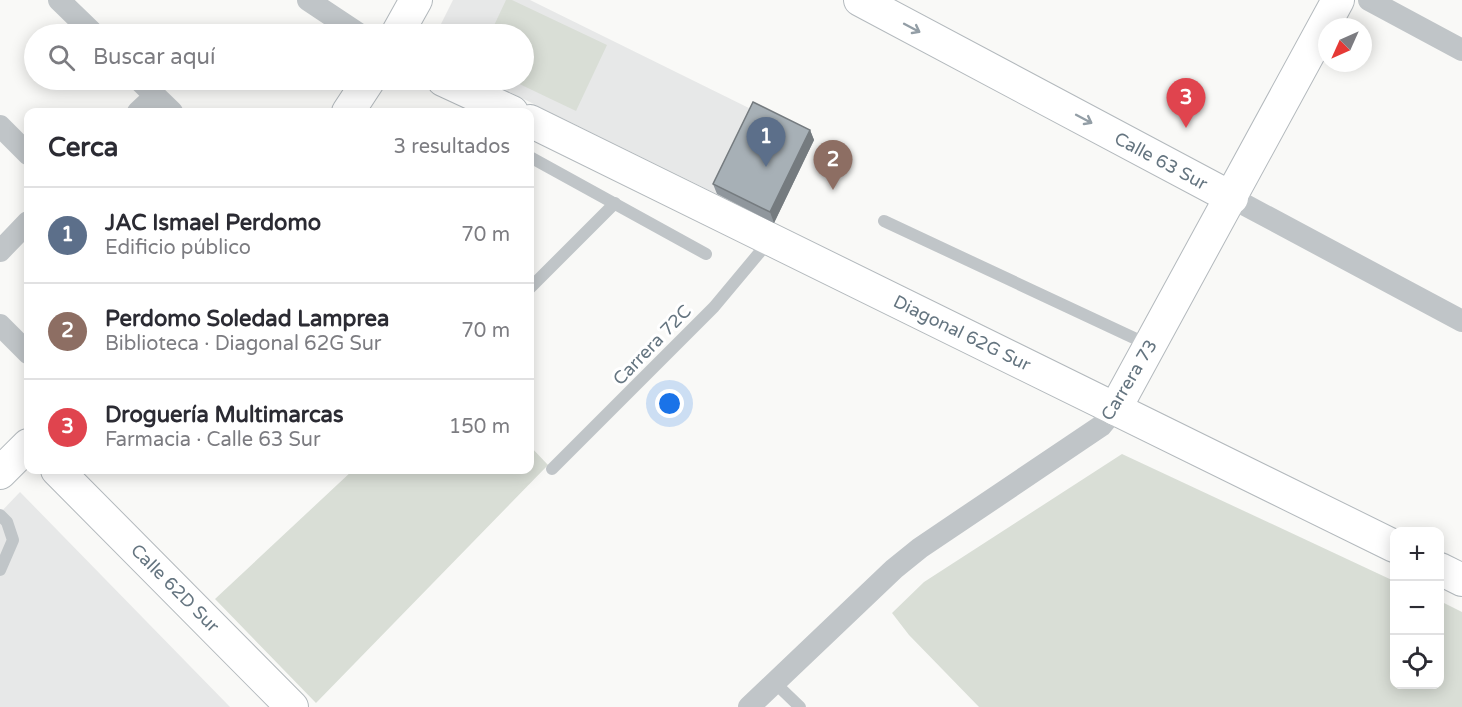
<!DOCTYPE html>
<html lang="es">
<meta charset="utf-8">
<style>
body{margin:0;font-family:"Varela Round",sans-serif;background:#f2f2f3;color:#2b2b33}
.controls{position:absolute;right:18px;bottom:18px;display:grid;overflow:hidden;border-radius:12px;box-shadow:0 3px 15px #0003}
.controls button{width:54px;height:54px;display:grid;place-items:center;padding:0;border:0;border-bottom:2px solid #e1e1e2;background:#fff;color:#2b2b33;font:30px sans-serif}
.compass{position:absolute;left:1318px;top:18px;width:54px;height:54px;border-radius:50%;background:#fff;box-shadow:0 3px 15px #0003;rotate:225deg}
.you{position:absolute;left:670px;top:404px;width:21px;height:21px;margin:-15px;border:4px solid #fff;border-radius:50%;background:#1a73e8;box-shadow:0 0 0 9px #1a73e833}
.badge{display:grid;place-items:center;width:39px;height:39px;border-radius:50%;background:#ea580c;color:#fff;font-size:20px;font-weight:700}
.pin{position:absolute;translate:-50% -50px;filter:drop-shadow(0 2px 3px #0008)}
.pin::after{content:'';position:absolute;top:32px;width:21px;height:18px;background:inherit;clip-path:polygon(0 0,100% 0,50% 100%)}
.list{margin:0;padding:0;list-style:none}
h2{display:flex;justify-content:space-between;align-items:center;height:78px;margin:0;padding:0 24px;font-size:26px}
h2 small{font-size:20px;font-weight:400;color:#7c7c81}
.list li{display:grid;grid-template-columns:39px 1fr auto;gap:18px;align-items:center;box-sizing:border-box;height:96px;padding:0 24px;border-top:2px solid #e1e1e2}
.list b{display:block;font-size:22px;white-space:nowrap}
.list p{margin:0;font-size:20px;white-space:nowrap;color:#7c7c81}
.list em{font-size:20px;font-style:normal;color:#7c7c81}
.icon{flex:none;width:33px;height:33px;fill:none;stroke:currentColor;stroke-width:2;stroke-linecap:round;stroke-linejoin:round}
.map{position:relative;flex:none;width:1462px;height:707px;overflow:hidden}
.search{position:absolute;background:#fff;box-shadow:0 3px 15px #0003;left:24px;top:24px;width:510px;height:66px;display:flex;align-items:center;gap:15px;box-sizing:border-box;padding:0 21px;border-radius:33px;color:#7c7c81;font-size:22px}
.panel{position:absolute;background:#fff;box-shadow:0 3px 15px #0003;left:24px;top:108px;width:510px;height:366px;border-radius:12px}
.map>svg:first-child{display:block}
.built{fill:#e7e8e8}
.green{fill:#d9ded6}
.lines{fill:none;stroke-linecap:round;stroke-linejoin:round}
.secondary-casing{stroke:#b3b9bd;stroke-width:34}
.lane{stroke:#c0c5c8;stroke-width:12}
.street{stroke:#c0c5c8;stroke-width:22}
.secondary{stroke:#fff;stroke-width:32}
.wall{fill:#90979d}
.shaded-wall{fill:#757b7f}
.building{fill:#a7b0b6;stroke:#757b7f;stroke-width:1.5}
.oneway{stroke:#939ea6}
.labels{text-anchor:middle;dominant-baseline:central;stroke-width:6;stroke-linejoin:round;paint-order:stroke}
.street-label{font-size:18px;fill:#657580;stroke:#fff}
</style>
<div class="map">
<svg width="1462" height="707" viewBox="0 0 1462 707">
<rect width="100%" height="100%" fill="#f9f9f7"/>
<g class="built">
<path d="M453,0H530L757,112L717,194L485,80H524V34H436Z"/>
<path d="M20,492L230,707H0V513Z"/>
</g>
<g class="green">
<path d="M506,0H512L607,45L576,111L511,80H524V34H490Z"/>
<path d="M530,446L548,465L316,703L215,599L353,470H530Z"/>
<path d="M1122,454L1394,581V684H1440V601L1462,612V707H979L909,635L892,613L924,582Z"/>
</g>
<g class="lines">
<defs>
<g id="secondary">
<path d="M860,0L1232,198"/>
<path d="M397,34L416,0"/>
<path d="M443,80L512,112"/>
<path d="M348,112L369,80"/>
<path d="M530,121L1394,546"/>
<path d="M1115,409L1338,0"/>
<path d="M57,470L292,707"/>
<path d="M0,473L28,445"/>
<path d="M1440,569L1462,580"/>
</g>
</defs>
<use href="#secondary" class="secondary-casing"/>
<g class="lane">
<path d="M530,157L706,254"/>
<path d="M884,221L1149,345"/>
<path d="M530,288L615,203"/>
<path d="M552,469L714,307L770,240"/>
<path d="M0,515L7,522L13,540L0,570"/>
<path d="M774,682L800,707"/>
</g>
<g class="street">
<path d="M59,0L94,34"/>
<path d="M308,0L359,34"/>
<path d="M1369,0L1462,50"/>
<path d="M139,80L172,112"/>
<path d="M138,112L155,96"/>
<path d="M0,126L28,154"/>
<path d="M1232,198L1462,321"/>
<path d="M0,251L28,222"/>
<path d="M0,325L28,353"/>
<path d="M749,707L894,569L920,548L1101,426L1115,409"/>
</g>
<use href="#secondary" class="secondary"/>
</g>
<path class="wall" d="M810,130L814,140L774,223L717,194L713,184Z"/>
<path class="shaded-wall" d="M810,130L814,140L774,223L770,212Z"/>
<path class="building" d="M753,102L810,130L770,212L713,184Z"/>
<defs><path id="oneway-shaft" d="M-6 0H5M1.5-3L5.5 0L1.5 3" fill="none" stroke-width="1.6" stroke-linecap="round" stroke-linejoin="round" transform="scale(1.5)"/></defs>
<g class="oneway">
<use href="#oneway-shaft" transform="translate(912 28) rotate(28)"/>
<use href="#oneway-shaft" transform="translate(1084 119) rotate(28)"/>
</g>
<g class="labels">
<g class="street-label">
<text transform="translate(1161 161) rotate(28)">Calle 63 Sur</text>
<text transform="translate(962 333) rotate(26)">Diagonal 62G Sur</text>
<text transform="translate(652 345) rotate(-46)">Carrera 72C</text>
<text transform="translate(1129 380) rotate(-59)">Carrera 73</text>
<text transform="translate(175 588) rotate(45)">Calle 62D Sur</text>
</g>
</g>
</svg>
<div class="controls">
<button>+</button>
<button>−</button>
<button><svg class="icon" aria-label="locate" viewBox="0 0 24 24"><circle cx="12" cy="12" r="6"/><path d="M12 2v4M12 18v4M2 12h4M18 12h4"/></svg></button>
</div>
<svg class="compass" viewBox="-18 -18 36 36"><path d="M0-13l5 13h-10z" fill="#e53935"/><path d="M0 13l5-13h-10z" fill="#7c7c81"/></svg>
<div class="you"></div>
<div class="pin badge" style="left:766px;top:167px;background:#5c6f8a">1</div>
<div class="pin badge" style="left:833px;top:190px;background:#8d6e63">2</div>
<div class="pin badge" style="left:1186px;top:128px;background:#e0444e">3</div>
<div class="search"><svg class="icon" aria-label="search" viewBox="0 0 24 24"><circle cx="10" cy="10" r="6"/><path d="M15 15l6 6"/></svg>Buscar aquí</div>
<section class="panel">
<h2>Cerca<small>3 resultados</small></h2>
<ul class="list">
<li><span class="badge" style="background:#5c6f8a">1</span><div><b>JAC Ismael Perdomo</b><p>Edificio público</p></div><em>70 m</em></li>
<li><span class="badge" style="background:#8d6e63">2</span><div><b>Perdomo Soledad Lamprea</b><p>Biblioteca · Diagonal 62G Sur</p></div><em>70 m</em></li>
<li><span class="badge" style="background:#e0444e">3</span><div><b>Droguería Multimarcas</b><p>Farmacia · Calle 63 Sur</p></div><em>150 m</em></li>
</ul>
</section>
</div>
